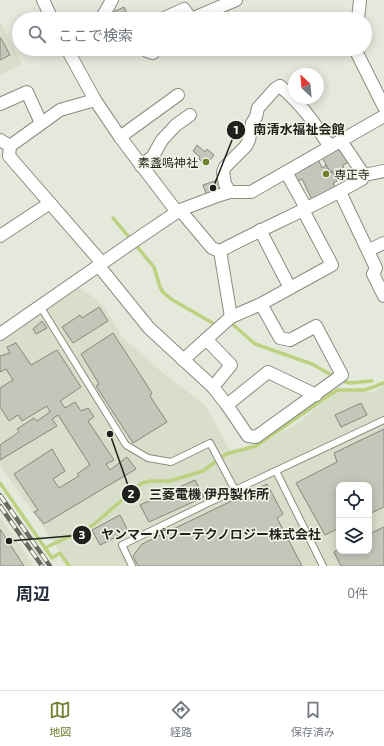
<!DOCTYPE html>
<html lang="ja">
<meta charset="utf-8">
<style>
body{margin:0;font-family:"Exo 2","Noto Sans JP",sans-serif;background:#f2f2f3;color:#1f2937}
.controls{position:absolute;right:12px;bottom:12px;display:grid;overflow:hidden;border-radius:8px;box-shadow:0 2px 10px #0003}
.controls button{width:36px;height:36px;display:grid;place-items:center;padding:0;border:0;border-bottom:1px solid #e0e1e3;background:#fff;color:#1f2937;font:20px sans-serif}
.compass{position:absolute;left:288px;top:68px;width:36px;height:36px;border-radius:50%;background:#fff;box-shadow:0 2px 10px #0003;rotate:334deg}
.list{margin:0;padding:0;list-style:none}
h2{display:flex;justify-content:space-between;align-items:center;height:52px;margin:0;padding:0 16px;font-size:17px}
h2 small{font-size:13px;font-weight:400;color:#747a83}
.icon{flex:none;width:22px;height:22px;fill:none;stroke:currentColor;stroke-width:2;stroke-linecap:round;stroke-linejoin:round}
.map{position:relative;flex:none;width:384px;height:566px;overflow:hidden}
.search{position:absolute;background:#fff;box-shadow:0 2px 10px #0003;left:12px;right:12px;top:12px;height:44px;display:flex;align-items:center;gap:10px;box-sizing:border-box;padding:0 14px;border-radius:22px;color:#747a83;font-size:15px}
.sheet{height:124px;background:#fff}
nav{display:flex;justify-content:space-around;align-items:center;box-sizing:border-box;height:56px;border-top:1px solid #e0e1e3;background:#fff;font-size:11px;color:#747a83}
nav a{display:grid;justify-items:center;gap:2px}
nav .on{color:#6e7f2d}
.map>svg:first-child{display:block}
.built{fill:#d8dec9;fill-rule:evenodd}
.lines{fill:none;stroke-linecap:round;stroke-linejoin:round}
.stream{stroke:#bed180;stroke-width:3.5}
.building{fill:#c3c6b9;stroke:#85887c}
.service-casing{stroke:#8a8e81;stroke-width:8}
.minor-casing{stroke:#8a8e81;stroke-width:14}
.service{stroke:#fff;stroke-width:6}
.minor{stroke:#fff;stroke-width:12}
.rail-casing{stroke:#686a62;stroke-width:4.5}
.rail{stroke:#f2f6e8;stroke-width:3;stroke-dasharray:9;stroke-linecap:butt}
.poi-dot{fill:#6e7f2d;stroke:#f2f6e8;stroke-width:1.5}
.labels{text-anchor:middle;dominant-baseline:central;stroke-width:3;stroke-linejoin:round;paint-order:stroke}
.poi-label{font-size:12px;fill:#1f211c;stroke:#f2f6e8;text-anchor:end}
.leader{fill:none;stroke:#1f211c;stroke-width:1.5}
.callout-dot{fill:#1f211c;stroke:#f2f6e8;stroke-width:1.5}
.mark-label{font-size:12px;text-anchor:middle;font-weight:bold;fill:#fff}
.callout-label{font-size:13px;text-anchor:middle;font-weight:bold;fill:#1f211c;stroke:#f2f6e8;stroke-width:3;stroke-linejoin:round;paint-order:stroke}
</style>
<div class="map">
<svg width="384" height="566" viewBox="0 0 384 566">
<rect width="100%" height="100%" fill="#e5e9db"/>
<g class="built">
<path d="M0,22L22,64L0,75Z"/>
<path d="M77,286L96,299L106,310L123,338L162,372L205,405L230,450L248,446L257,447L299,422L338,391L373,392L384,386V566H70L0,465V341ZM339,485H369V551H339Z"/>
<path d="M0,517L34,566H0Z"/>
</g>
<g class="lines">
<g class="stream">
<path d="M113,218L154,267L160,287L163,292L171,299L216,325L218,324"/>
<path d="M230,322L255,344L312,364L335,377"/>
<path d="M340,380L349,383L372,381"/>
<path d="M0,483L52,558L60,553L69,566"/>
<path d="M45,548L93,525L142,483L151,481H170L203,471L226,454L256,446L337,390H365L384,383"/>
</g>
</g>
<g class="building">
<path d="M124,7L127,13L116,18L113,12Z"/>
<path d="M0,38H1L10,55L0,60Z"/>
<path d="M197,145L205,152L207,149L214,155L206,165L199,159L200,157L193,151Z"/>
<path d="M339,148V150L342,149L349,162L343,165L344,167L337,171L336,169L330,172L322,157Z"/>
<path d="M318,159L322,168L326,165L330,173L333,172L337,181L333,183L337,190L313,202L302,179L298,181L294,174L312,165L310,163Z"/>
<path d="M218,180L222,191L207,196L203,185Z"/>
<path d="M99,307L108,321L73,343L62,327L80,315L82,318Z"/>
<path d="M42,321L47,328L36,334L33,329Z"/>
<path d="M113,333L152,393L150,396L167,422L133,443L96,386L99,384L81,354Z"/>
<path d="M16,343L31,365L57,350L81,387L60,401L65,408L75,402L81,411L88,408L94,417L88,421L114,460L106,464L110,470L127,457L136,469L44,524L34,512L38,510L14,474L52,449L65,471L53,479L59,488L79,476L77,474L90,465L58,415L52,419L57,426L0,460V445L19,432L17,429L34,418L37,421L50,412L47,406L22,421L18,415L9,421L0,407V388L13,380L6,369L0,372V356L10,353L7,347Z"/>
<path d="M361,403L367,415L341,427L335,415Z"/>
<path d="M384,429V507L369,514V485H339V528L325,535L296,483L337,462L334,453Z"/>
<path d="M195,480L204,497L149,522L140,505Z"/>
<path d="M267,484L283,514L277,518L302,566H138L133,556L142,544Z"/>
<path d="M120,515L128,531L100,545L92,530Z"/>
<path d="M384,527V565L382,566H341L334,552L339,549V551H369V534Z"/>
<path d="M0,529L24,566H0Z"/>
</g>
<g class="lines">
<defs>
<g id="service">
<path d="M40,306L126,445L148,458L171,462L210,443L235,490"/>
<path d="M276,471L323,566"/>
<path d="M132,566L122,545L235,490L384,420"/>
</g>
<g id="minor">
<path d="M43,0L52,19"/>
<path d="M110,19L104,14L112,0"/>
<path d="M162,19L184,9L191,19L236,0"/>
<path d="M358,19L360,0"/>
<path d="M67,49L95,100L120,137L177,212"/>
<path d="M145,49L147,51L153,53"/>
<path d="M355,49L384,107"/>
<path d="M0,104L27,92L41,123"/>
<path d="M120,137L178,95"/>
<path d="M0,140L10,146L60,110L95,100"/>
<path d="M341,141L364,175"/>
<path d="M10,146L9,156L102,263"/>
<path d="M141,166L153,156L162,140L176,125L190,115"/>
<path d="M286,172L306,208"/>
<path d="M230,192L225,184L223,172L225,167L246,146L249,140L252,123L256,117L258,108L275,89L280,86C303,106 314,122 330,147"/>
<path d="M340,192L376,268L373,274L384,296"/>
<path d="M180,210L212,248L220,251C267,226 316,206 362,179L364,175L384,171"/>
<path d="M260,230L290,288"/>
<path d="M0,236L50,203"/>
<path d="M369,250L384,243"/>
<path d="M220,251L231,317L261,304L332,265L303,210"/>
<path d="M98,265L149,328L213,387L227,405L248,436L256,437L342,375L316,326L290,340L280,338L261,304"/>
<path d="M0,334L137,239L180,210L220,195L230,192H251L384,116"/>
<path d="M206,339L231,365L213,387"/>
<path d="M183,360L231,317"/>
<path d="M227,405L268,372L316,395"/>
</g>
</defs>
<use href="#service" class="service-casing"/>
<use href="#minor" class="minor-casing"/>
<use href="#service" class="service"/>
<use href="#minor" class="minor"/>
<defs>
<g id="rail">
<path d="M0,495L50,566"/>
<path d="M0,506L42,566"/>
</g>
</defs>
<use href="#rail" class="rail-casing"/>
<use href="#rail" class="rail"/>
</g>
<g class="poi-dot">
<circle cx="206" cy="162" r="4"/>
<circle cx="326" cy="174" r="4"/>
</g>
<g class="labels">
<g class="poi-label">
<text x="198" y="162">素盞嗚神社</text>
<text x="334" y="174" text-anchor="start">専正寺</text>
</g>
</g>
<path class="leader" d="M213 188L236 130M110 434L131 494M9 541L82 535"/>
<g class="callout-dot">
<circle cx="213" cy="188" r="4"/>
<circle cx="110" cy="434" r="4"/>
<circle cx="9" cy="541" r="4"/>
<circle cx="236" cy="130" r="10"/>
<circle cx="131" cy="494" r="10"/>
<circle cx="82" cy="535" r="10"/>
</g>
<g class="mark-label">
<text x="236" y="134">1</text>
<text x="131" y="498">2</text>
<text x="82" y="539">3</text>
</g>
<g class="callout-label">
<text x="299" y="134">南清水福祉会館</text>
<text x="209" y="499">三菱電機 伊丹製作所</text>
<text x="211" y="539">ヤンマーパワーテクノロジー株式会社</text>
</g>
</svg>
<div class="controls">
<button><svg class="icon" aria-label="locate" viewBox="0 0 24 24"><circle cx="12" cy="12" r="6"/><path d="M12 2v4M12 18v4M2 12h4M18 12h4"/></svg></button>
<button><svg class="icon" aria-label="layers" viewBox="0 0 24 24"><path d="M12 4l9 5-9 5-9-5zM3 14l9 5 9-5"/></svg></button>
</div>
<svg class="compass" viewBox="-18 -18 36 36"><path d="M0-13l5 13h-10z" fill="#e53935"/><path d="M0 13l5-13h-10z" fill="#747a83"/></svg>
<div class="search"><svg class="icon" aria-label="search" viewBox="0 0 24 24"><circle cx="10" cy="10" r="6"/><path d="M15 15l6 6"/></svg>ここで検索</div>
</div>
<section class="sheet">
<h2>周辺<small>0件</small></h2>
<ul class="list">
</ul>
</section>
<nav>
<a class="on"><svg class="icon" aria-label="map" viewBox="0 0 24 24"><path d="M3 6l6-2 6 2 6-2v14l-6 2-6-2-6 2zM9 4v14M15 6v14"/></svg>地図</a>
<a><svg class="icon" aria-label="directions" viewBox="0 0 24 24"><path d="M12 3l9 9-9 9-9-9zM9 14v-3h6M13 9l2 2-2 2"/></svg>経路</a>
<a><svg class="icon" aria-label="saved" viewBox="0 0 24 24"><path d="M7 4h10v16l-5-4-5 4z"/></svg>保存済み</a>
</nav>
